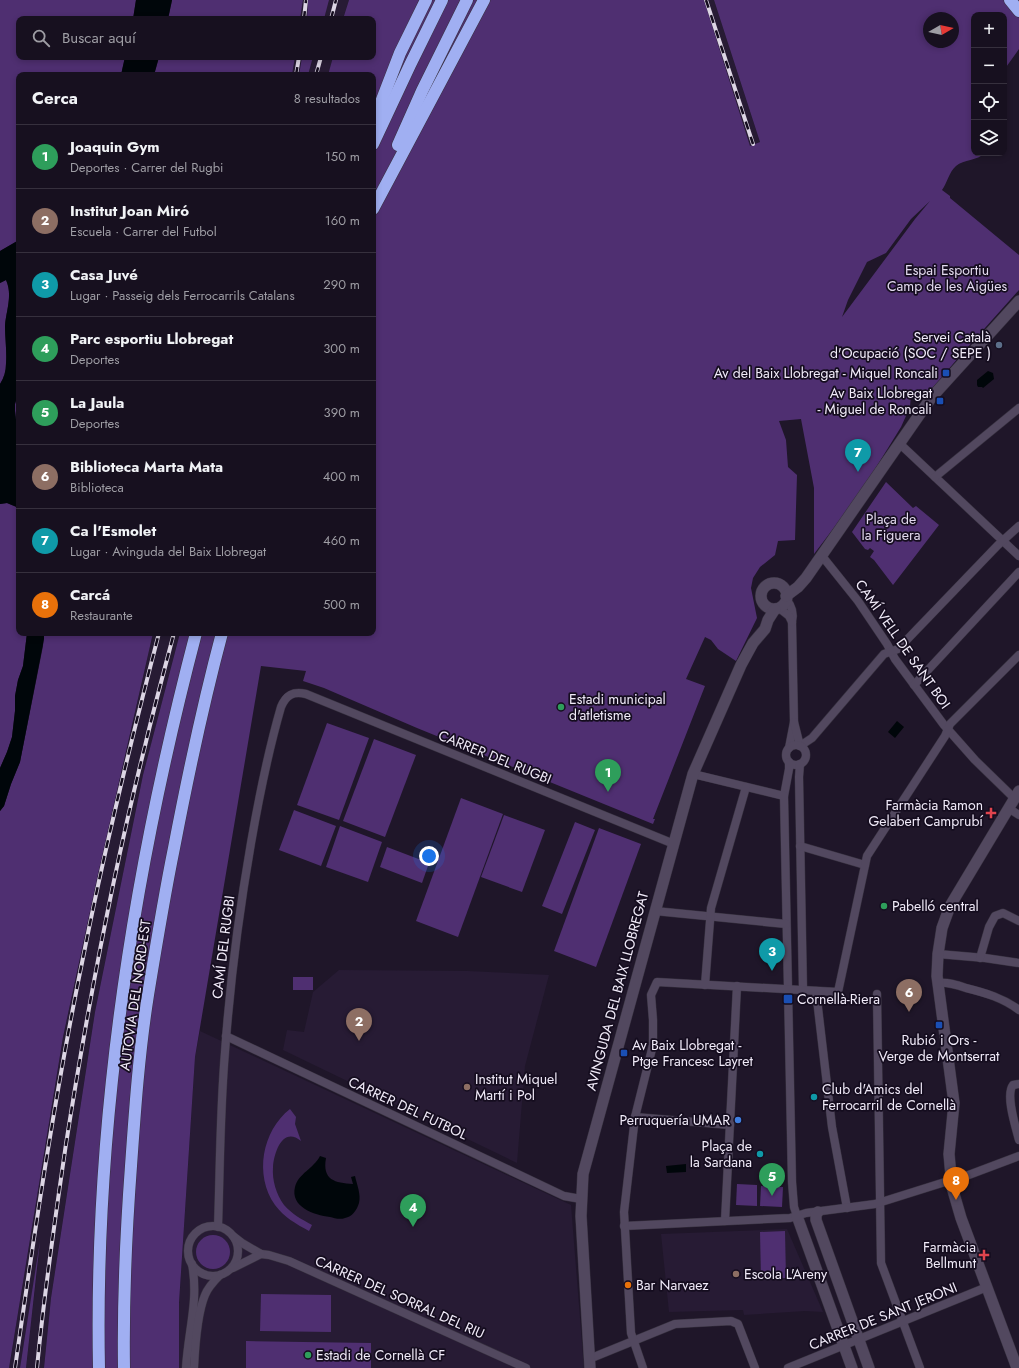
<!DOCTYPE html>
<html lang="es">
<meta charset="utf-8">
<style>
body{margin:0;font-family:Jost,sans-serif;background:#241e2c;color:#f1f3f6}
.controls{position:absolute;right:12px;top:12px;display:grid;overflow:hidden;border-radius:8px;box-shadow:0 2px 6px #0003}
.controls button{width:36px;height:36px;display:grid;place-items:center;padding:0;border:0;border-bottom:1px solid #36303d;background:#17101f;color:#f1f3f6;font:20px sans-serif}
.compass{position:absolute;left:923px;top:12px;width:36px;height:36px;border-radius:50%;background:#17101f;box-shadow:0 2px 6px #0003;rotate:81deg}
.you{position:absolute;left:429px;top:856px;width:14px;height:14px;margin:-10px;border:3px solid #fff;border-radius:50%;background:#1a73e8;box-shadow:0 0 0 6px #1a73e833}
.badge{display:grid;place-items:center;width:26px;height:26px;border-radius:50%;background:#7c3aed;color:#fff;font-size:13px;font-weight:700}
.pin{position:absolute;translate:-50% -33px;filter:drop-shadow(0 1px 2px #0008)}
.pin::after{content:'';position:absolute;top:21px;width:14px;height:12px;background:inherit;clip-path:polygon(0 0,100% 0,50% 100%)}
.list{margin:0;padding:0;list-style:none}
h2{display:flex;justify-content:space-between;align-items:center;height:52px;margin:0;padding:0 16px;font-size:17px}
h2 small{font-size:13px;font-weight:400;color:#9e9da4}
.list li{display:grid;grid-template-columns:26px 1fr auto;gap:12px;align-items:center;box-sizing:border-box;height:64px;padding:0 16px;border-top:1px solid #36303d}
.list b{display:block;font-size:15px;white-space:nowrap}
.list p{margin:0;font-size:13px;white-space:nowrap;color:#9e9da4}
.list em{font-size:13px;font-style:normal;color:#9e9da4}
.icon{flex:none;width:22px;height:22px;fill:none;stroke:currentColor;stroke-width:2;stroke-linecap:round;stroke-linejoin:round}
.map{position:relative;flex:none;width:1019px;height:1368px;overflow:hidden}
.search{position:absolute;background:#17101f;box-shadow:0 2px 6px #0003;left:16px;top:16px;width:360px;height:44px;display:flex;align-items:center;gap:10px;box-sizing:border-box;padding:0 14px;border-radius:8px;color:#9e9da4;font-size:15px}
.panel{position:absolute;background:#17101f;box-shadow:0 2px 6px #0003;left:16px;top:72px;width:360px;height:564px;border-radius:8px}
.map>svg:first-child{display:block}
.built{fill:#271b34}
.green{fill:#4f2f71;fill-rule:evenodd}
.water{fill:#00060a}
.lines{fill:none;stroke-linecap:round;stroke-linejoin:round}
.street-casing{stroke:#37313f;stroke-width:9}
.secondary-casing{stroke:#37313f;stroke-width:12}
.highway-casing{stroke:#37313f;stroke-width:13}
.street{stroke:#52485f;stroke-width:8}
.secondary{stroke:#52485f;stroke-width:11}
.highway{stroke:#a0aff2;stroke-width:12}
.rail-casing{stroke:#dcd5e4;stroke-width:4}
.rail{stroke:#150d1f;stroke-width:2.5;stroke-dasharray:8;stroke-linecap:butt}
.service-dot{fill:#5c6f8a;stroke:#150d1f;stroke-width:1.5}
.transit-dot{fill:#1a4fb4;stroke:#150d1f;stroke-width:1.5}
.leisure-dot{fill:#2e9e5b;stroke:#150d1f;stroke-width:1.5}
.health-dot{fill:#e0444e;stroke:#150d1f;stroke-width:1.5}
.education-dot{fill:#8d6e63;stroke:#150d1f;stroke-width:1.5}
.culture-dot{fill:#0f9aa8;stroke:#150d1f;stroke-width:1.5}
.shop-dot{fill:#3f7fe0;stroke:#150d1f;stroke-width:1.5}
.food-dot{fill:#e8710a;stroke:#150d1f;stroke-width:1.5}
.labels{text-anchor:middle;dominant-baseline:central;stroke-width:3.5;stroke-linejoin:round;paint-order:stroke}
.park-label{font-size:14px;fill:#e3daef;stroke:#150d1f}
.poi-label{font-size:14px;fill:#f1ebf9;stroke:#150d1f;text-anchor:start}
.street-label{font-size:14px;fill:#f1ebf9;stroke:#150d1f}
</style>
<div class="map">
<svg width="1019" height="1368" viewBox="0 0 1019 1368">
<rect width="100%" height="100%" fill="#1f1629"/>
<g class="built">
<path d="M303,0H308L307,19H300Z"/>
<path d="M329,0H349L343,19H324Z"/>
<path d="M704,0H714L760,142L749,146Z"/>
<path d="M295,57H302L299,75H292Z"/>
<path d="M313,57H333L328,75H308Z"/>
<path d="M153,633H180L143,775L95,1012L51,1298L44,1368H26L39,1254L20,1368H9L63,1037L98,874Z"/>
<path d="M339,970L468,971L549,975L525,1066L517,1163L283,1050L287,1030L304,1032L313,992Z"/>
<path d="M200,1031L571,1205L584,1368H179V1303L195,1057Z"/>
<path d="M787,1229L823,1312L805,1311L744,1315L743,1310L669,1312L661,1234Z"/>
</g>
<g class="green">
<path d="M0,0H136L133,19H19V57H125L121,75H19V240L0,251Z"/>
<path d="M172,0H303L300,19H168Z"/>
<path d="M308,0H329L324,19H307Z"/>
<path d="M349,0H704L750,146L760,142L714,0H1019V49L1004,70V15H974V153H985C977,161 964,159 956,166C949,172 947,183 942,190L950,196V198L1019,255V290L959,357L922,400L911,394L910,407L901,427L859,495L814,554V488L801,419L779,421L786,440L788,467L797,475L795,540L778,541L775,555L760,567L753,578L751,588L757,618L736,661L718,649L711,640L705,637L686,679L705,686L653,819H655L653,824L417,728L324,688L303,681L306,671L261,666L195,1057L179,1303V1368H44L51,1298L95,1012L143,775L180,633H373V75H328L333,57H373V19H343ZM929,18H953V42H929ZM930,201L915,219L842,317L848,300L867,262L886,253L911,219Z"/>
<path d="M159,57H295L292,75H154Z"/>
<path d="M302,57H313L308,75H299Z"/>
<path d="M6,280C13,295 6,311 5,326C5,338 7,351 6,363C6,371 4,378 0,384V283Z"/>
<path d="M19,391V447L15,411V404Z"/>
<path d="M886,482L913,508L916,506L939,525L893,585L874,560L870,557L874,551L870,548L868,550L865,549L852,532Z"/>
<path d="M7,503L19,508V633H27L23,666L18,680L15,696V711L12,737L7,752L0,768V504Z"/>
<path d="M44,633H153L98,874L63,1037L9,1368H0V811L4,806L11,784L20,762L43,646Z"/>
<path d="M327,723L369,738L339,820L297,805Z"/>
<path d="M374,739L416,755L385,837L343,821Z"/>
<path d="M461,798L503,814L458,937L416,921Z"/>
<path d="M294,810L336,826L321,866L279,850Z"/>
<path d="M504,815L545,830L522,892L481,877Z"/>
<path d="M575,822L595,830L562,914L542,906Z"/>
<path d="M340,826L382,842L368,882L326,867Z"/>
<path d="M599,828L641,844L596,967L554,951Z"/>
<path d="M387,847L429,863L422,883L380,867Z"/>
<rect x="293" y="977" width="20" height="13"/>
<path d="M290,1109L296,1117L295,1124L301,1141C283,1126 274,1152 273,1167C272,1180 276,1194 284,1205C292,1214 301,1219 312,1225L309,1231C296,1224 284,1217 275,1205C254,1175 262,1131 290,1109Z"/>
<path d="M737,1184L757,1185V1206L736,1205Z"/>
<path d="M761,1186L783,1187L782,1207L760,1206Z"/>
<path d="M785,1231L786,1278L761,1279L760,1232Z"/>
<circle cx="213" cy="1252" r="17"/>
<path d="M40,1241L26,1368H20Z"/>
<path d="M261,1294L331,1295V1332L260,1331Z"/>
<path d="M246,1341L371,1343V1368H246Z"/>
</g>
<g class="water">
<path d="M136,0H172L168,19H133Z"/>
<path d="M125,57H159L154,75H121Z"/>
<path d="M19,240V391L15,404V411L19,447V508L7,503L0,504V384C4,378 6,371 6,364C7,352 5,338 5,326C6,311 13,295 6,280L0,283V251Z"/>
<path d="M988,371L993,373L994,379L983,388L982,387H978L977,385V380Z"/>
<path d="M27,633H44V639L20,762L11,784L4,806L0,811V768L7,752L12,737L15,711V696L18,680L23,666Z"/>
<path d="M897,721L904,727L895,738L888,732Z"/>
<path d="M320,1156L326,1158C322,1180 335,1183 353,1184L351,1177L355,1176C357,1185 361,1194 359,1203C357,1210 352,1217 345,1218C340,1220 334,1218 330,1217C314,1215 290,1207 295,1187C298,1174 314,1168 320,1156Z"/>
<path d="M686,1164V1172L667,1173L666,1166Z"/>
</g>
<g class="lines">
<defs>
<g id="street">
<path d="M900,444L1019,556"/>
<path d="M935,477L1019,408"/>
<path d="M822,556L858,601L887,644L895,659L944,725L975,760L1014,798"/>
<path d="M786,599C792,606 794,613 792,622L794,722L789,748"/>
<path d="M779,608L789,616L792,622"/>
<path d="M914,685L1019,572"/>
<path d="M794,722L800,746L812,738L884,654L898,649L998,545L1019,526"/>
<circle cx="796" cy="755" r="10"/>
<path d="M789,762V769L784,796L792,1182L794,1207L797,1216"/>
<path d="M800,764L799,777L803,990"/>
<path d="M693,774L784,796"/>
<path d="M1008,808L1019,815"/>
<path d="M800,846L865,865"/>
<path d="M655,911L786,924"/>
<path d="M938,954L985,958L1019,963"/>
<path d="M980,958L989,927L995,916L1003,913L1019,921"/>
<path d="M938,983C948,982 957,985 966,988C986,993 1003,998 1019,1010"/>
<path d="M705,985L711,908L746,787"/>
<path d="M816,991L832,1127L847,1208"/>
<path d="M877,994L881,1263L920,1368"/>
<path d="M226,1036L564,1196L581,1199"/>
<path d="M1019,1084L1013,1085C1005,1095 1016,1128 1019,1140"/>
<path d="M635,1117L730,1125"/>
<path d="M725,1221L737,986"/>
<path d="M624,1226L790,1218L806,1213L875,1204L945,1182L958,1179L1019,1156"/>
<circle cx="213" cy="1251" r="25"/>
<path d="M218,1227C220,1169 220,1111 225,1052C230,982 239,912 251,843C259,797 268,752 281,707C286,695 293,691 306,694L674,844"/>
<path d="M233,1236L242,1243L261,1254L269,1255L289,1261L526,1368"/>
<path d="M233,1268L261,1254"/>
<path d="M589,1359L675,1324L731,1321L738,1324L755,1368"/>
<path d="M186,1368C188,1331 199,1301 192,1264"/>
<path d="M194,1368C195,1347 197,1314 205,1295C208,1287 214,1281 220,1275"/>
<path d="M643,1368L631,1333L624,1212L635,1117L653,1045V1020L651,995L657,982L838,992L867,856L945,736L950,724L1019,655"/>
<path d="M788,1368L987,1287"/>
</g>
<g id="secondary">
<circle cx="774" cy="596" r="13"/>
<path d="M786,596L798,587L806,578L931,398L1019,301"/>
<path d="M818,1212L816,1215V1220L869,1368"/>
<path d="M797,1216L852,1368"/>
<path d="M590,1368L581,1216L583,1174L693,774L741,665L753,643L765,629L768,620L775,609"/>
<path d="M1017,1368L961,1218L952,1187L949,1154L954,1103L937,976L938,954L942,928L950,906L1019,791"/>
</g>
<g id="highway">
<path d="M1010,0L1019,11"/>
<path d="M373,123L400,53L426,0"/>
<path d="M373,144L410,65L442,0"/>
<path d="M398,145L422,91L467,0"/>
<path d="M373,209L484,0"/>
<path d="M99,1368C94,1120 133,873 196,633"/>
<path d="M124,1368C123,1301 126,1233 131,1166C135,1109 139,1052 148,995C156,946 164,897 174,848C188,775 203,704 222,633"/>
</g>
</defs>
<use href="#street" class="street-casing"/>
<use href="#secondary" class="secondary-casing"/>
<use href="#highway" class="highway-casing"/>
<use href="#street" class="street"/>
<use href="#secondary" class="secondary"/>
<use href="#highway" class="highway"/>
<defs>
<g id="rail">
<path d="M706,0L753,144"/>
<path d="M304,19L306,0"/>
<path d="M331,19L336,0"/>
<path d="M296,75L299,57"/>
<path d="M316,75L321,57"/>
<path d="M15,1368C35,1228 56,1087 85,948C106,842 132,737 159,633"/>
<path d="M37,1368C44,1293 55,1219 66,1144C87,1011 112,877 145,746C154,708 164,671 174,633"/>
</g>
</defs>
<use href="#rail" class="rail-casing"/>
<use href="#rail" class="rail"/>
</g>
<circle class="service-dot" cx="999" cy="345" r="4"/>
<g class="transit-dot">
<rect x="942" y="369" width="8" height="8" rx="2"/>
<rect x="936" y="397" width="8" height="8" rx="2"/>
<rect x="783" y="994" width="10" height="10" rx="2"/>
<rect x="935" y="1021" width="8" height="8" rx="2"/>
<rect x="620" y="1049" width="8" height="8" rx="2"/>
</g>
<g class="leisure-dot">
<circle cx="561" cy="707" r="4"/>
<circle cx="884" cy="906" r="4"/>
<circle cx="308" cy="1355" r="4"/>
</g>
<g class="health-dot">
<path d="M989 807h4v4h4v4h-4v4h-4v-4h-4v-4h4z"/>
<path d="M982 1249h4v4h4v4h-4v4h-4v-4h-4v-4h4z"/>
</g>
<g class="education-dot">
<circle cx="467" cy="1087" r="4"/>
<circle cx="736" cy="1274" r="4"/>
</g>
<g class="culture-dot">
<circle cx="814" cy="1097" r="4"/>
<circle cx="760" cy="1154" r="4"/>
</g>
<circle class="shop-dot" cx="738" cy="1120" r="4"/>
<circle class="food-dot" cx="628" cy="1285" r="4"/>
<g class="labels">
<g class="park-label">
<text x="947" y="270">Espai Esportiu<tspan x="947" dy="16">Camp de les Aigües</tspan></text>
<text x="891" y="519">Plaça de<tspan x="891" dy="16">la Figuera</tspan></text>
</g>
<g class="poi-label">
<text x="991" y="337" text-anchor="end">Servei Català<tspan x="991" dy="16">d'Ocupació (SOC / SEPE )</tspan></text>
<text x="938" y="373" text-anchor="end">Av del Baix Llobregat - Miquel Roncali</text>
<text x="932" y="393" text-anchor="end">Av Baix Llobregat<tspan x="932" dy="16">- Miguel de Roncali</tspan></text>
<text x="569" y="699">Estadi municipal<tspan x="569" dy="16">d'atletisme</tspan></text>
<text x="983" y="805" text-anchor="end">Farmàcia Ramon<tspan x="983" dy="16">Gelabert Camprubí</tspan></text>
<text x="892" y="906">Pabelló central</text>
<text x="797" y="999">Cornellà-Riera</text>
<text x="939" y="1040" text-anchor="middle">Rubió i Ors -<tspan x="939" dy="16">Verge de Montserrat</tspan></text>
<text x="632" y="1045">Av Baix Llobregat -<tspan x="632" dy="16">Ptge Francesc Layret</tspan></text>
<text x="475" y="1079">Institut Miquel<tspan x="475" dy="16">Martí i Pol</tspan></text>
<text x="822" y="1089">Club d'Amics del<tspan x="822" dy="16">Ferrocarril de Cornellà</tspan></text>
<text x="730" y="1120" text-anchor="end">Perruquería UMAR</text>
<text x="752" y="1146" text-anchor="end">Plaça de<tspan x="752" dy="16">la Sardana</tspan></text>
<text x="976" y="1247" text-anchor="end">Farmàcia<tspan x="976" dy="16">Bellmunt</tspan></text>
<text x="744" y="1274">Escola L'Areny</text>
<text x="636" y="1285">Bar Narvaez</text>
<text x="316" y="1355">Estadi de Cornellà CF</text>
</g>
<g class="street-label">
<text transform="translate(903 644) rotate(55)">CAMÍ VELL DE SANT BOI</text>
<text transform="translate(495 757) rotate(22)">CARRER DEL RUGBI</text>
<text transform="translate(223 947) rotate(-83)">CAMÍ DEL RUGBI</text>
<text transform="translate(617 991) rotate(-75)">AVINGUDA DEL BAIX LLOBREGAT</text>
<text transform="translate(135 995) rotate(-82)">AUTOVIA DEL NORD-EST</text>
<text transform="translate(408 1108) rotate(25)">CARRER DEL FUTBOL</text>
<text transform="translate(400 1297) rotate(24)">CARRER DEL SORRAL DEL RIU</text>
<text transform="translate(883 1316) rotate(-22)">CARRER DE SANT JERONI</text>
</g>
</g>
</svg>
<div class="controls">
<button>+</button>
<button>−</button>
<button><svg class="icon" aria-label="locate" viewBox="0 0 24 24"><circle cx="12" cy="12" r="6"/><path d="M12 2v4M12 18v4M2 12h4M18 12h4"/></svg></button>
<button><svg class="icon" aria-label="layers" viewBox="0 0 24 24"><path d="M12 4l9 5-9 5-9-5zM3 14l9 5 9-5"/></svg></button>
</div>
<svg class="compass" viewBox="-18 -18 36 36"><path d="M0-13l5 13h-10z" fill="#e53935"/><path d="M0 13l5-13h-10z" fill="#9e9da4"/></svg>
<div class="you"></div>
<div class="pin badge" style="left:608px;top:792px;background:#2e9e5b">1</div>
<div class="pin badge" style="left:359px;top:1041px;background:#8d6e63">2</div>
<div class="pin badge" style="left:772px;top:971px;background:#0f9aa8">3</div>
<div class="pin badge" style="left:413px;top:1227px;background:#2e9e5b">4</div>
<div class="pin badge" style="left:772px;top:1196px;background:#2e9e5b">5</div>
<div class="pin badge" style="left:909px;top:1012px;background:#8d6e63">6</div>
<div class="pin badge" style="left:858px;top:472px;background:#0f9aa8">7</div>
<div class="pin badge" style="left:956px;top:1200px;background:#e8710a">8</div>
<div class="search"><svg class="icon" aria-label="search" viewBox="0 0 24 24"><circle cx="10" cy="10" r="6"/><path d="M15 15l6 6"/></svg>Buscar aquí</div>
<section class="panel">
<h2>Cerca<small>8 resultados</small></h2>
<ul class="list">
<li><span class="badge" style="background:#2e9e5b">1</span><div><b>Joaquin Gym</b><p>Deportes · Carrer del Rugbi</p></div><em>150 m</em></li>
<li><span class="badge" style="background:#8d6e63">2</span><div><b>Institut Joan Miró</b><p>Escuela · Carrer del Futbol</p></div><em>160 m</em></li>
<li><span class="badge" style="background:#0f9aa8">3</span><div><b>Casa Juvé</b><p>Lugar · Passeig dels Ferrocarrils Catalans</p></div><em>290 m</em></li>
<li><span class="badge" style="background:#2e9e5b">4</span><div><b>Parc esportiu Llobregat</b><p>Deportes</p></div><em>300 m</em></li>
<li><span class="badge" style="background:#2e9e5b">5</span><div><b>La Jaula</b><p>Deportes</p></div><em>390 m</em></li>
<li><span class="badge" style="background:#8d6e63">6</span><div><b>Biblioteca Marta Mata</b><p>Biblioteca</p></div><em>400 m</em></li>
<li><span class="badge" style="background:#0f9aa8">7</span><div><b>Ca l'Esmolet</b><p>Lugar · Avinguda del Baix Llobregat</p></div><em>460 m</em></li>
<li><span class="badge" style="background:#e8710a">8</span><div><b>Carcá</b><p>Restaurante</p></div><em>500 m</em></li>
</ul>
</section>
</div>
